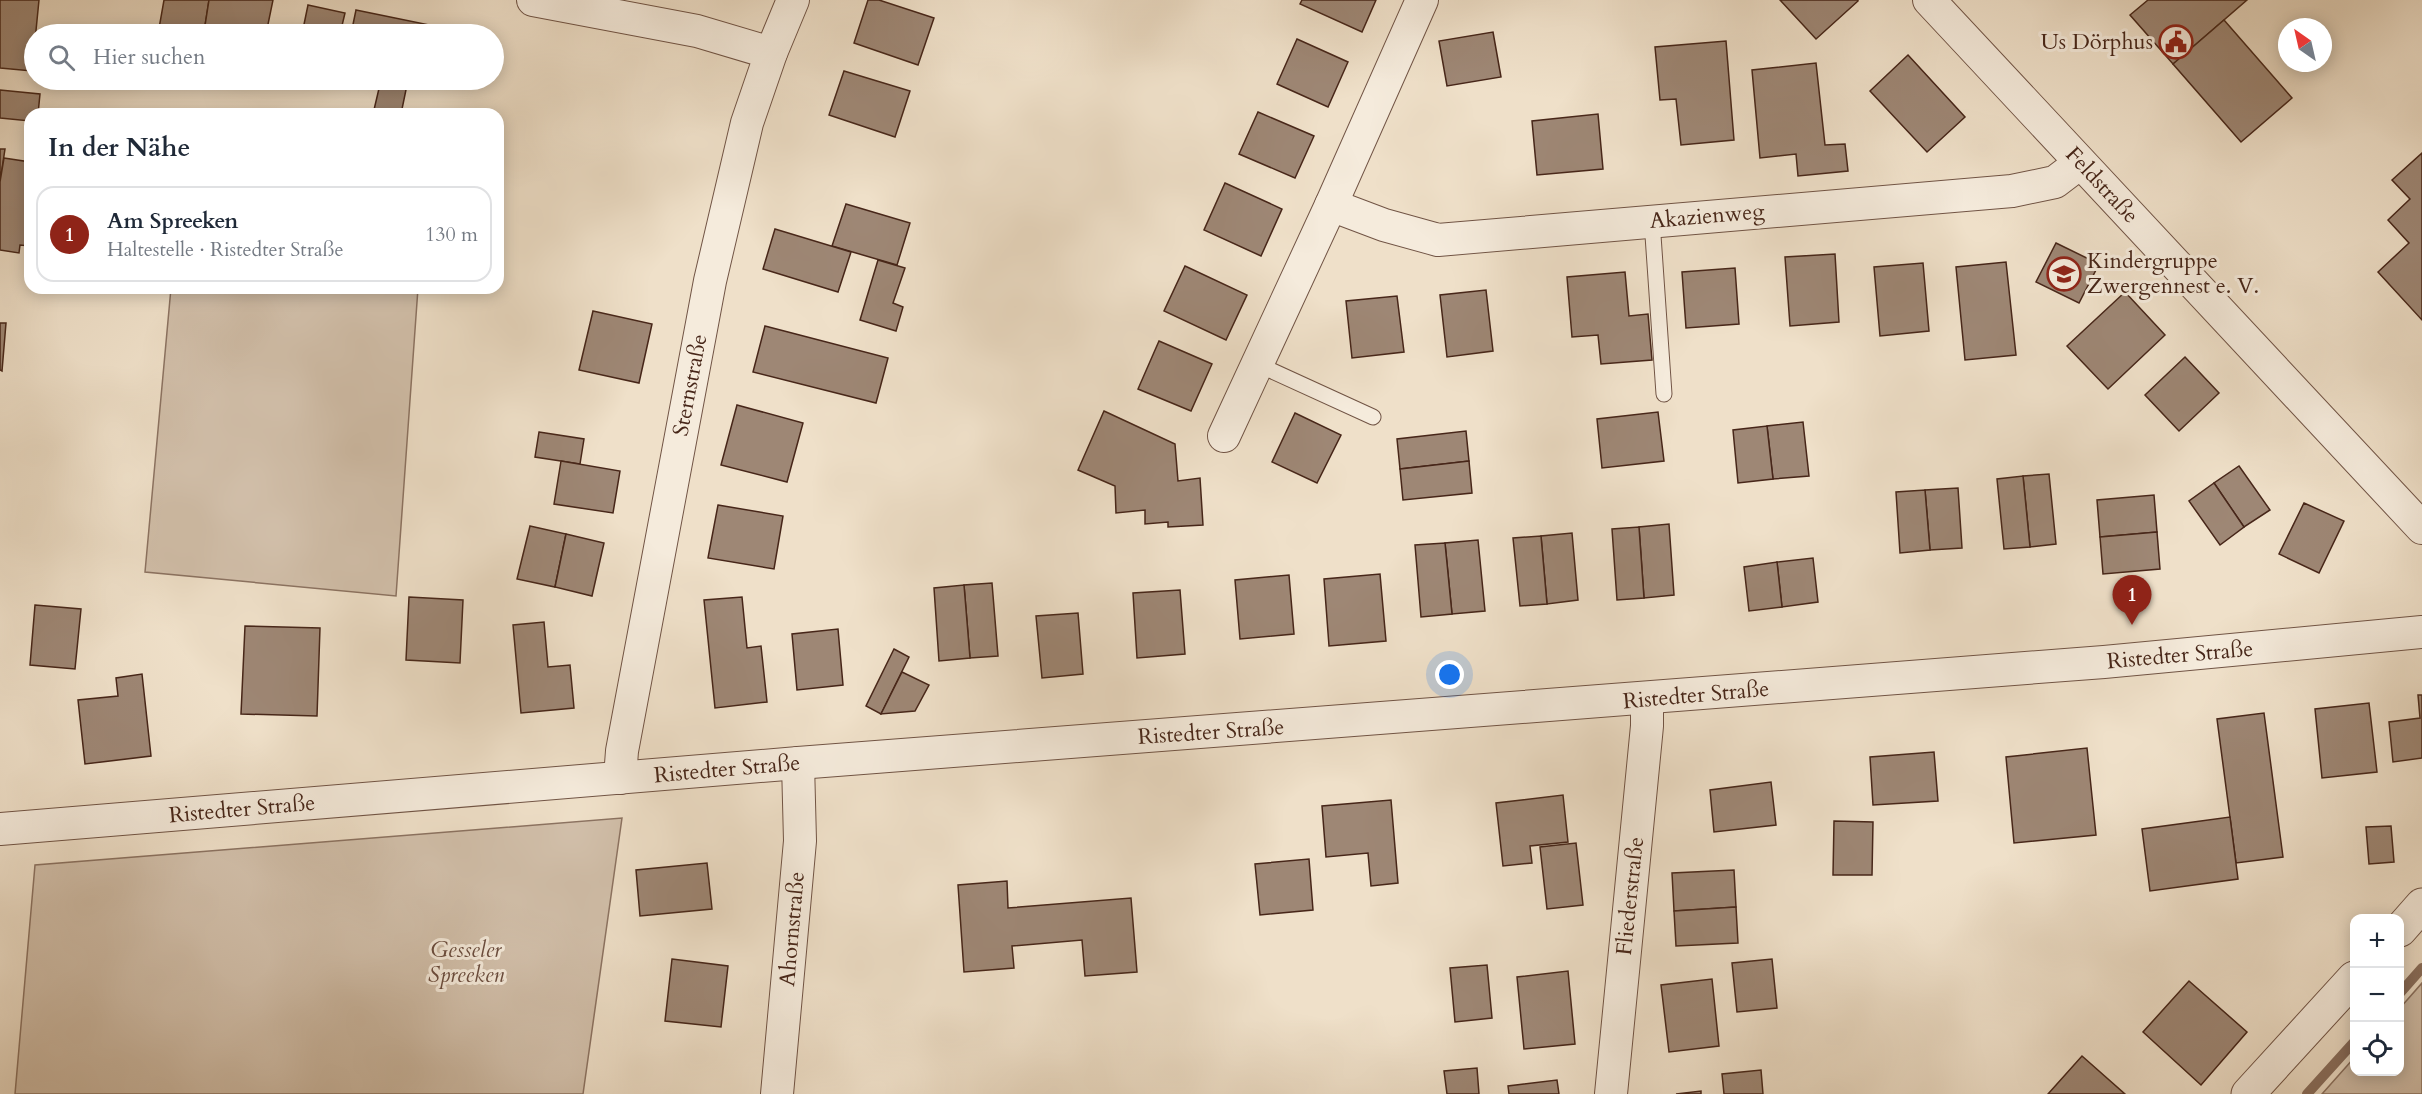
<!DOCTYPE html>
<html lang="de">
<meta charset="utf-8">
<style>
body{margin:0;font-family:Cardo,serif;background:#f6f6f7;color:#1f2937}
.controls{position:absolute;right:18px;bottom:18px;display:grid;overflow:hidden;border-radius:12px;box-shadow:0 3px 15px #0003}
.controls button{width:54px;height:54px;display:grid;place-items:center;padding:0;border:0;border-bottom:2px solid #e0e1e3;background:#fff;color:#1f2937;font:30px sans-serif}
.compass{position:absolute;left:2278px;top:18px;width:54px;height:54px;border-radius:50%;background:#fff;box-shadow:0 3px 15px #0003;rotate:326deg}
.you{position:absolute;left:1450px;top:675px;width:21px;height:21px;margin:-15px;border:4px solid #fff;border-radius:50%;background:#1a73e8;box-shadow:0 0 0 9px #1a73e833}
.badge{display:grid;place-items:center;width:39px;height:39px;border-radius:50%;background:#8f2418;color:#fff;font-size:20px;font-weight:700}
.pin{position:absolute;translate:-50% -50px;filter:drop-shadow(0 2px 3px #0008)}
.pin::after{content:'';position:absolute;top:32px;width:21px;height:18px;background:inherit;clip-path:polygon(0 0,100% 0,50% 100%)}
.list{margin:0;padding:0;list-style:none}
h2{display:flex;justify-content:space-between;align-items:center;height:78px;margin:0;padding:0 24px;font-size:26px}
h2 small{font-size:20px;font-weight:400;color:#747a83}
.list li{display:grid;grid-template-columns:39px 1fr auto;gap:18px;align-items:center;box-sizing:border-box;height:96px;margin:0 12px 12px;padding:0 12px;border:2px solid #e0e1e3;border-radius:18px}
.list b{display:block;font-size:22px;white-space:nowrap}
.list p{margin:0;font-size:20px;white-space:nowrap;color:#747a83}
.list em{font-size:20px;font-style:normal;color:#747a83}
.icon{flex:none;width:33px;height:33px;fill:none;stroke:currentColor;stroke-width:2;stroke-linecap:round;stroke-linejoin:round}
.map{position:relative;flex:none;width:2422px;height:1094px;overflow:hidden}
.search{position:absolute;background:#fff;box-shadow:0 3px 15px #0003;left:24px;top:24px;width:480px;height:66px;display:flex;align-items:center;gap:15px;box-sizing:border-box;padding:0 21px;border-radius:33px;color:#747a83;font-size:22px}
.panel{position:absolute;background:#fff;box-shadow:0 3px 15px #0003;left:24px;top:108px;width:480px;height:186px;border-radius:18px}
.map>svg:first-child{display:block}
.green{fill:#d2c0ab;stroke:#8c7362;stroke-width:1.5}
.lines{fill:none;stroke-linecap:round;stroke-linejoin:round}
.stream{stroke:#8a705f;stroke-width:10}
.building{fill:#9e8775;stroke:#472619;stroke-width:1.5}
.service-casing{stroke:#715445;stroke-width:17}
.minor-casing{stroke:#715445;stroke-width:34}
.tertiary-casing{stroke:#715445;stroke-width:35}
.service{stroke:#f5ebdc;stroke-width:15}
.minor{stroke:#f5ebdc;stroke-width:32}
.tertiary{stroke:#f5ebdc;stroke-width:33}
.labels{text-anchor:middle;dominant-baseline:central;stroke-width:6;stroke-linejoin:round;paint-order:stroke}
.poi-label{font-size:22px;fill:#472619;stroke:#f5ebdc;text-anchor:end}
.street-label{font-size:22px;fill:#472619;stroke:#f5ebdc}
.park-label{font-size:22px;font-style:italic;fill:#6a4c3e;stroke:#f5ebdc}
</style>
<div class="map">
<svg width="2422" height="1094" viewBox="0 0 2422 1094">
<rect width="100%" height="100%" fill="#efe0c9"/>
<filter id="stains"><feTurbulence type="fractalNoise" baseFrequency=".00333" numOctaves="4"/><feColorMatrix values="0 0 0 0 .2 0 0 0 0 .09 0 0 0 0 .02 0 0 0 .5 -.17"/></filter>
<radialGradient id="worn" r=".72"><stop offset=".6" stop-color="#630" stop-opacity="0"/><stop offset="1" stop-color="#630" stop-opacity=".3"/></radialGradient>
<g class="green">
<path d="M171,288H418L396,596L145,572Z"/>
<path d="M622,818L583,1094H15L35,865Z"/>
<path d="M2422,983V1094H2322L2354,1058V1072H2400V1008Z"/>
</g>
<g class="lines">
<g class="stream">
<path d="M2400,993L2422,968"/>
<path d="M2307,1094L2354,1042"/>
</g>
</g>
<g class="building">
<path d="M0,0H39L32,71L0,68Z"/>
<path d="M164,0H209L204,32L189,29L188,34H158Z"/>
<path d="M209,0H273L266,34H212L204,32Z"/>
<path d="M868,0H879L934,18L918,65L854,43Z"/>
<path d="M1302,0H1376L1362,32L1300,4Z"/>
<path d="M1780,0H1858V1L1816,39Z"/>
<path d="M2148,0H2247L2173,64L2130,15Z"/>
<path d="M308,5L345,13L340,34H302Z"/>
<path d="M356,10L449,29L448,34H351Z"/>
<path d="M2224,20L2292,98L2241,142L2173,64Z"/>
<path d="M1493,32L1501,77L1447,86L1439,41Z"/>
<path d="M1297,39L1348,62L1328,107L1277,84Z"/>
<path d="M1726,41L1734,140L1681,145L1676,99L1660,100L1655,47Z"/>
<path d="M1908,55L1965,117L1927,152L1870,91Z"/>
<path d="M1816,63L1825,145L1845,144L1848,171L1798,176L1796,154L1760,158L1752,70Z"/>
<path d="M844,71L910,91L895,137L829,115Z"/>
<path d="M150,80H193L192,89Z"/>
<path d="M381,80H408L401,114H373Z"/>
<path d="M0,90L40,94L38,114H30V121L0,118Z"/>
<path d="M1258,112L1314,136L1295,178L1239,154Z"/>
<path d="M1598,114L1603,169L1537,175L1532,121Z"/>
<path d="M0,149H5L0,182Z"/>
<path d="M2422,153V320L2378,272L2409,243L2388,220L2410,199L2392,180Z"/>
<path d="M4,158L30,162V246L20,245L19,253L0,250V182Z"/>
<path d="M1225,183L1282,209L1261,256L1204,230Z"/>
<path d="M846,204L910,223L897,265L832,246Z"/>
<path d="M775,229L851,252L838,292L763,269Z"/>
<path d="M2056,243L2099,264L2079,303L2036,282Z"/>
<path d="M1835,254L1839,322L1790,326L1785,257Z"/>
<path d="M878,260L905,268L893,303L903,307L896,331L860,320Z"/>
<path d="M2006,262L2016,355L1965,360L1956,267Z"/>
<path d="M1923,263L1929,331L1880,336L1874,267Z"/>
<path d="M1185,266L1247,295L1226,340L1164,311Z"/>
<path d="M1735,268L1739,324L1686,328L1682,272Z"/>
<path d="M1625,272L1629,316L1648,314L1652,360L1601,364L1598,335L1572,337L1567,277Z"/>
<path d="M1486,290L1493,351L1447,357L1440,295Z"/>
<path d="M2125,292L2165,335L2108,389L2067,346Z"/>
<path d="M1397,296L1404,352L1352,358L1346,301Z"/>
<path d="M593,311L652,324L639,383L579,370Z"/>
<path d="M0,323H6L2,371L0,370Z"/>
<path d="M765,326L888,358L876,403L753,372Z"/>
<path d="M1159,341L1212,364L1191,411L1138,389Z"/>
<path d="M2185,357L2219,393L2179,431L2145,395Z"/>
<path d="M737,405L803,423L787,482L721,465Z"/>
<path d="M1104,411L1175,444L1178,481L1200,478L1203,525L1168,527V522L1145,524V510L1116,513L1115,486L1078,470Z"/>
<path d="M1658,412L1664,461L1602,468L1597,419Z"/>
<path d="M1295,413L1341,435L1317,483L1272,462Z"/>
<path d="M1803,422L1809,476L1773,479L1767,426Z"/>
<path d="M1767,426L1773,479L1738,483L1733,430Z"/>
<path d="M1466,431L1469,461L1400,469L1397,439Z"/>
<path d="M539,432L584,439L580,464L535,457Z"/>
<path d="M561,461L620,471L613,513L554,504Z"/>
<path d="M1469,461L1472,493L1403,500L1400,469Z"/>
<path d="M2239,466L2270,510L2244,527L2214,483Z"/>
<path d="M2049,474L2056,544L2030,547L2023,476Z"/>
<path d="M2023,476L2030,547L2004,549L1997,479Z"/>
<path d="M2214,483L2244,527L2220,545L2189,501Z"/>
<path d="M1958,488L1962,548L1930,550L1925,490Z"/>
<path d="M1925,490L1930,550L1900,553L1896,492Z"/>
<path d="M2154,495L2157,532L2100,537L2097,500Z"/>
<path d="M2304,503L2344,521L2319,573L2279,554Z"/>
<path d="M718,505L783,516L774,569L708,558Z"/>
<path d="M1669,524L1674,595L1644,598L1639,527Z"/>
<path d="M530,526L566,534L555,587L517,579Z"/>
<path d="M1639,527L1644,598L1617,600L1612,529Z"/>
<path d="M2157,532L2160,569L2103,574L2100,537Z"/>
<path d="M1572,533L1578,600L1547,604L1541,536Z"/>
<path d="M566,534L604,543L592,596L555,587Z"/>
<path d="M1541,536L1547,604L1520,606L1513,538Z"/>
<path d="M1478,540L1485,611L1452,614L1445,543Z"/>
<path d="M1445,543L1452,614L1421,617L1415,545Z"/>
<path d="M1813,558L1818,602L1782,607L1777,562Z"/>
<path d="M1777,562L1782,607L1749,611L1744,567Z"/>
<path d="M1380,574L1386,641L1329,646L1324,579Z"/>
<path d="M1289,575L1294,634L1240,639L1235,580Z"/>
<path d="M992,583L998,656L970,658L964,585Z"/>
<path d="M964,585L970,658L939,661L934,588Z"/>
<path d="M1180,590L1185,654L1137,658L1133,593Z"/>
<path d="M409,597L463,600L460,663L406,660Z"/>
<path d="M742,597L747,648L761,646L767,702L715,708L704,600Z"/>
<path d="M35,605L81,609L75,669L30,665Z"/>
<path d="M1078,613L1083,674L1042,678L1036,616Z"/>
<path d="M544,622L548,667L570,665L574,708L521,713L513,625Z"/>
<path d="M245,626L320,628L317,716L241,714Z"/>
<path d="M838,629L843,685L797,690L792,634Z"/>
<path d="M894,649L909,657L881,714L866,706Z"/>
<path d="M902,672L929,685L915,711L881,714Z"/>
<path d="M142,674L151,756L85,764L78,700L118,696L116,678Z"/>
<path d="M2418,695H2422V758L2393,762L2389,722L2420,718Z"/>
<path d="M2369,703L2377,772L2322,778L2315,709Z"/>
<path d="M2264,713L2283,857L2236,863L2217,719Z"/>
<path d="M2087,748L2096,835L2014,843L2006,757Z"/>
<path d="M1934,752L1938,801L1873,805L1870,757Z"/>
<path d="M1771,782L1776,825L1714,832L1710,790Z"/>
<path d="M1563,795L1568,842L1530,846L1532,863L1503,866L1496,803Z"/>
<path d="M1391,800L1398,883L1371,886L1368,853L1326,857L1322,806Z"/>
<path d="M2230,817L2238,879L2150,891L2142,829Z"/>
<path d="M1834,821L1873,822L1872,875H1833Z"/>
<path d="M2391,826L2394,862L2369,864L2366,827Z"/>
<path d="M1576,843L1583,905L1547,909L1540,847Z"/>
<path d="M1309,859L1313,910L1260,915L1255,864Z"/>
<path d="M707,863L712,909L640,916L636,870Z"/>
<path d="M1734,870L1736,907L1674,911L1672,873Z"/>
<path d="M1007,881L1008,908L1131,898L1137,972L1085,976L1082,940L1012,946L1014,968L964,972L958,885Z"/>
<path d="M1736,907L1738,943L1676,946L1674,911Z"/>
<path d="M672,959L728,966L721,1027L665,1021Z"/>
<path d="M1772,959L1777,1008L1737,1012L1732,963Z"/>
<path d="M1487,965L1492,1018L1455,1022L1450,968Z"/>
<path d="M1568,971L1575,1044L1524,1049L1517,977Z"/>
<path d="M1712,979L1719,1046L1669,1052L1661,985Z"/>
<path d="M2189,981L2247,1032L2201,1085L2143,1032Z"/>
<path d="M2082,1056L2125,1094H2048Z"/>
<path d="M1477,1068L1479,1094H1447L1444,1071Z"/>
<path d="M1761,1070L1763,1094H1724L1722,1074Z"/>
<path d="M1557,1080L1559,1094H1509L1508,1086Z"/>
<path d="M1701,1091V1094H1676Z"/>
</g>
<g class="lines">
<defs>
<g id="service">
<path d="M1652,221L1664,394"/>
<path d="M1257,364L1373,417"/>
</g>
<g id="minor">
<path d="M533,0L697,31L771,53"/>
<path d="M1929,0L2422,528"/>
<path d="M1331,205L1384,225L1438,240L2012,191L2055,182L2080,163"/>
<path d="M1224,436L1331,205L1422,0"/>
<path d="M620,778L622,751L710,281L747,123L771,53L793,0"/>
<path d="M0,829L798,763L2104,662L2422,632"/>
<path d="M777,1094L800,841L798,763"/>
<path d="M1611,1094L1647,726V699"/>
</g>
<g id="tertiary">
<path d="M2400,930L2422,905"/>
<path d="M2248,1094L2354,978"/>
</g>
</defs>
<use href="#service" class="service-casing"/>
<use href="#minor" class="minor-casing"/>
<use href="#tertiary" class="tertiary-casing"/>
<use href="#service" class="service"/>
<use href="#minor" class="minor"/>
<use href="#tertiary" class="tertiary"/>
</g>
<defs>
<symbol id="civic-ring" viewBox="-11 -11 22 22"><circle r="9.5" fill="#f5ebdc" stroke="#8f2418" stroke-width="1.5"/><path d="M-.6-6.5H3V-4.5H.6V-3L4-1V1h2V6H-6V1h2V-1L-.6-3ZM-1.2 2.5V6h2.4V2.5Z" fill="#8f2418"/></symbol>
<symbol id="school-ring" viewBox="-11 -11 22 22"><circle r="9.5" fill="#f5ebdc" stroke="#8f2418" stroke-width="1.5"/><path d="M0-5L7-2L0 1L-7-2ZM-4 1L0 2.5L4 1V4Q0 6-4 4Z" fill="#8f2418"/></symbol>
</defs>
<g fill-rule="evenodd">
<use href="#civic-ring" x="2157" y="23" width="38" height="38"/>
<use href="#school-ring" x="2045" y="255" width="38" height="38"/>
</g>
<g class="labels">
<g class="poi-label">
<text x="2153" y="42">Us Dörphus</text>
<text x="2087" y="261" text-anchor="start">Kindergruppe<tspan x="2087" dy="25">Zwergennest e. V.</tspan></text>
</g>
<g class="street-label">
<text transform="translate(2102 185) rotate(47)">Feldstraße</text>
<text transform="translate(1707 216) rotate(-5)">Akazienweg</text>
<text transform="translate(690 385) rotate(-79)">Sternstraße</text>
<text transform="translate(2180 655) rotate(-5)">Ristedter Straße</text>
<text transform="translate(1696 695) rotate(-5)">Ristedter Straße</text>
<text transform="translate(1211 732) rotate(-4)">Ristedter Straße</text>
<text transform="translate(727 769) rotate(-5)">Ristedter Straße</text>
<text transform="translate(242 809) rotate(-5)">Ristedter Straße</text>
<text transform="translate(1630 896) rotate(-84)">Fliederstraße</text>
<text transform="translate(792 929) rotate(-85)">Ahornstraße</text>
</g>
<g class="park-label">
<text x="466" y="950">Gesseler<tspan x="466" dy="25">Spreeken</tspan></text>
</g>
</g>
<rect width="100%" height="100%" filter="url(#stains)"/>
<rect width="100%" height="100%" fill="url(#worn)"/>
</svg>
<div class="controls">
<button>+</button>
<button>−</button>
<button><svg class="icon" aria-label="locate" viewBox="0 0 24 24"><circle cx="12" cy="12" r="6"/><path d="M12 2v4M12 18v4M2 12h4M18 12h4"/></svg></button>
</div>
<svg class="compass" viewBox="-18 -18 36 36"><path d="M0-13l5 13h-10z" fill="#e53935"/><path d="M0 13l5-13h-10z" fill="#747a83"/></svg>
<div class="you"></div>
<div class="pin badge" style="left:2132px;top:625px">1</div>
<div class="search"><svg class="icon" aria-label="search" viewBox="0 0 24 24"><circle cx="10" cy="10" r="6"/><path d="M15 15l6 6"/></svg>Hier suchen</div>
<section class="panel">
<h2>In der Nähe<small></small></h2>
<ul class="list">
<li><span class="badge">1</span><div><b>Am Spreeken</b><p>Haltestelle · Ristedter Straße</p></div><em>130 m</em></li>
</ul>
</section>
</div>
